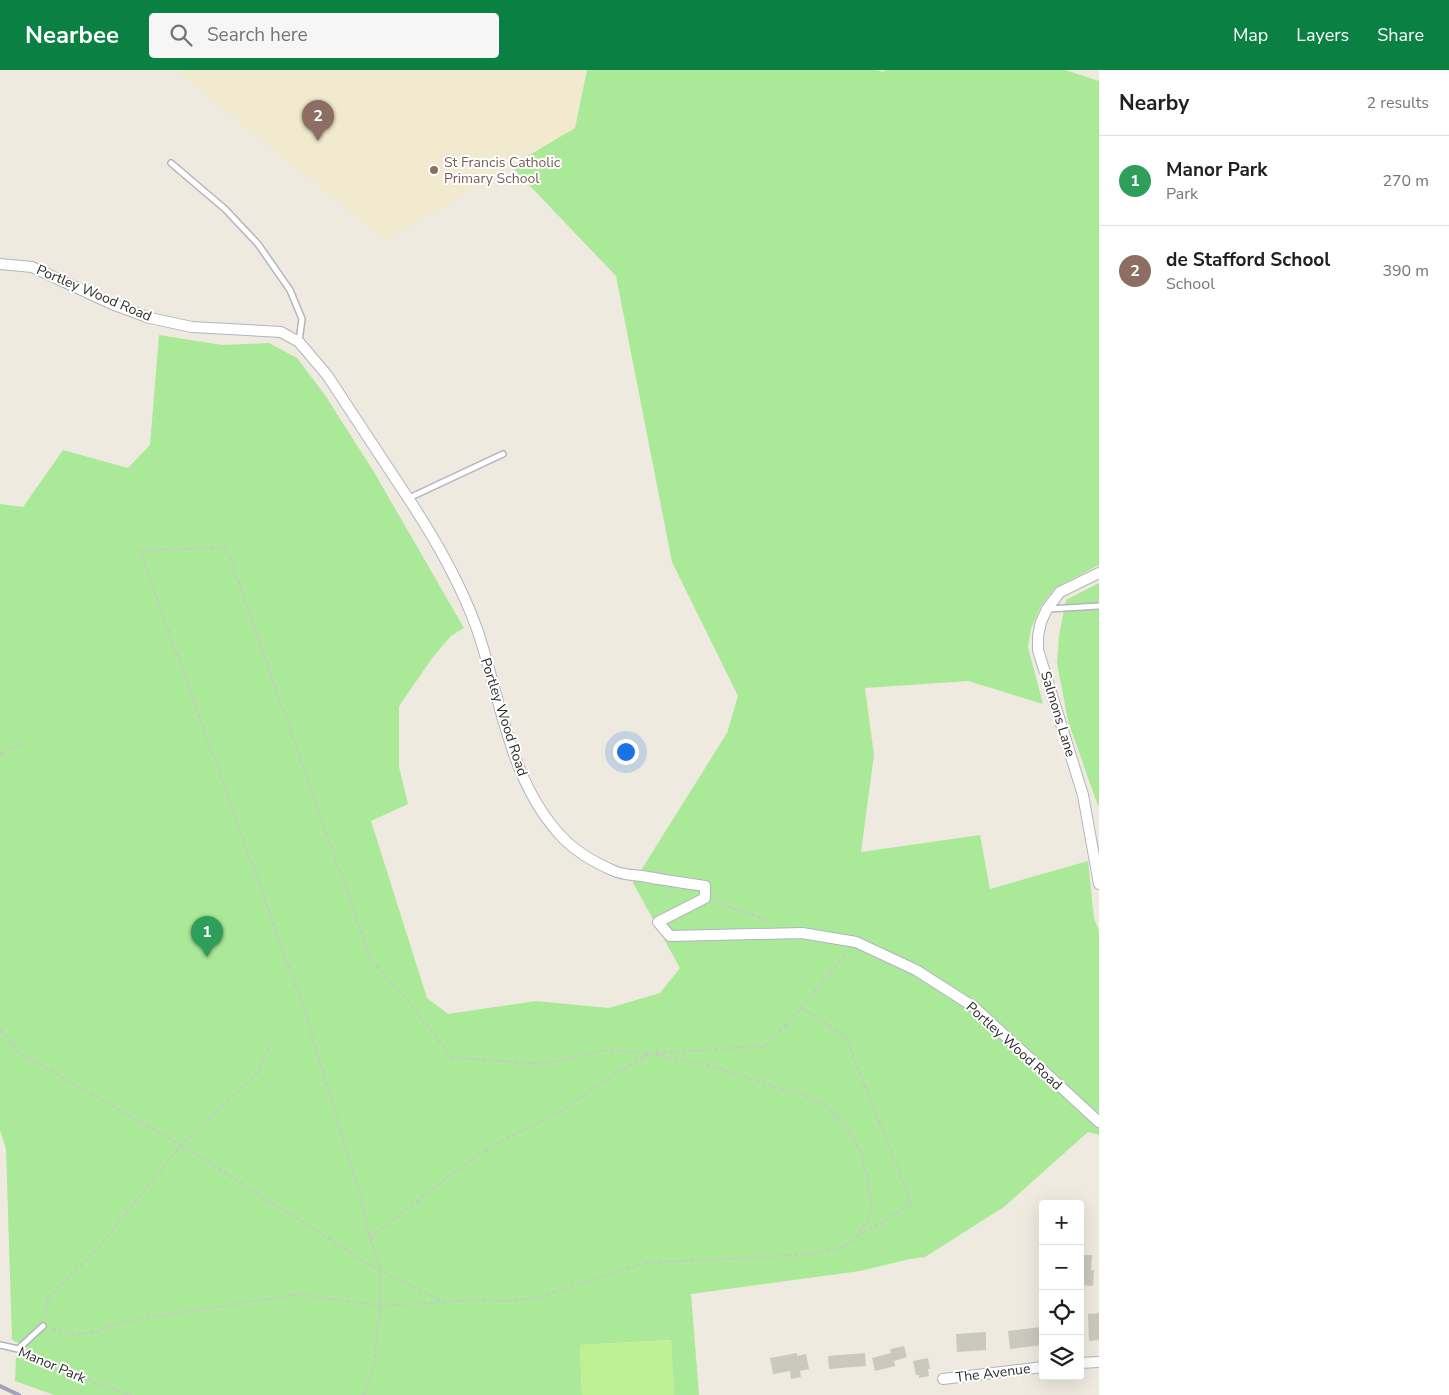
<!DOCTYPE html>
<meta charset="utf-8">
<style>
body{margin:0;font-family:"Nunito Sans",sans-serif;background:#f6f6f6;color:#202124}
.controls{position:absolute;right:15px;bottom:15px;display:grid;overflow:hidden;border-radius:5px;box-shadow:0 5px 20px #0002}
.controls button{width:45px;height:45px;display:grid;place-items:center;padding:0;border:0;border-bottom:1px solid #e0e0e0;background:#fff;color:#202124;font:25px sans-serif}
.you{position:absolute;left:625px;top:681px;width:18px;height:18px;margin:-12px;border:4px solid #fff;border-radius:50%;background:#1a73e8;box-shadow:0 0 0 8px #1a73e833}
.badge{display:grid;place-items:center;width:32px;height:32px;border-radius:50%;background:#0b8043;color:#fff;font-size:16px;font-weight:700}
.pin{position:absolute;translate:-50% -41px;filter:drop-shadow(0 1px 2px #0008)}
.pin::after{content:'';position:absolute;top:26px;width:18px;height:15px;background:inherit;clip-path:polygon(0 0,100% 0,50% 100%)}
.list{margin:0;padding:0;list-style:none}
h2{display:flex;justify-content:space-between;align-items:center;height:65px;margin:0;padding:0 20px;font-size:21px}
h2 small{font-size:16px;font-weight:400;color:#757577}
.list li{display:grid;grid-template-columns:32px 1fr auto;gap:15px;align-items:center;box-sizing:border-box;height:90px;padding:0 20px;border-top:1px solid #e0e0e0}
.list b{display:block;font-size:19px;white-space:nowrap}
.list p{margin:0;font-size:16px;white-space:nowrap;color:#757577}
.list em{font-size:16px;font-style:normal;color:#757577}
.icon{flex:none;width:28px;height:28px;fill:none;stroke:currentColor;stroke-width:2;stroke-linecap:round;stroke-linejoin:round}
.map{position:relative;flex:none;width:1099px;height:1325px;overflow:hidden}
header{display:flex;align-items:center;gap:30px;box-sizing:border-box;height:70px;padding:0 25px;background:#0b8043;color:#fff}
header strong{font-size:24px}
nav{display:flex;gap:28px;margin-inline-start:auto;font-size:18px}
.search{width:350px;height:45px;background:#f6f6f6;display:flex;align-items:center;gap:12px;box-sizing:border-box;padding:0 18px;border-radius:5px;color:#757577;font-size:19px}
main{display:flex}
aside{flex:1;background:#fff}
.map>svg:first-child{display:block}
.education{fill:#f1eace}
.green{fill:#aae998}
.pitch{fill:#bdf194}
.building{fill:#cbc8bd}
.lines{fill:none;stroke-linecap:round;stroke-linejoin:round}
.lane-casing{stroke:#b3b3c1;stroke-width:8}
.street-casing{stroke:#b3b3c1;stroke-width:12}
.path{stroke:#c8c8c8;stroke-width:2;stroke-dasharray:4 2.5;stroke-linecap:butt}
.lane{stroke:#fff;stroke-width:5}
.street{stroke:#fff;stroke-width:10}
.rail{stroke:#a1a1b9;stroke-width:4}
.education-dot{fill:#8d6e63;stroke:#fff;stroke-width:2}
.labels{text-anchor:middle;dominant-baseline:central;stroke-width:4;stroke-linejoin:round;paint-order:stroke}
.education-label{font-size:14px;fill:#785e54;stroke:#fff;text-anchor:start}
.street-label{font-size:14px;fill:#2d2d2d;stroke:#fff}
</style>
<header>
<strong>Nearbee</strong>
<div class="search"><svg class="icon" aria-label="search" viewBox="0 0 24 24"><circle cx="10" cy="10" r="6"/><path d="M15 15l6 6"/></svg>Search here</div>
<nav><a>Map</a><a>Layers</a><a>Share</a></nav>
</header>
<main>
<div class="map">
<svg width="1099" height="1325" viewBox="0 0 1099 1325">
<rect width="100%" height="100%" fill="#efeadf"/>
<path class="education" d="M175,0H587L575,58L386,171Z"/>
<g class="green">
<path d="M587,0H875L884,2L885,0H1065L1099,11V495L1055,518L1041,536L1031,559L1028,577L1043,634L968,611L865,618L874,685L861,782L980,765L990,819L1088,791L1094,848L1099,861V1065L1088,1062L1004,1137L925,1187L910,1189L860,1201L691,1224L699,1325H674L671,1270L580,1275L582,1325H54L15,1311L16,1287L28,1277L12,1270L6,1079L0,1060V434L23,437L63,380L128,398L150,375L159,265L222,275L269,273L297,288L325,325L374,402L464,558L451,566L433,587L399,636V697L408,734L371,751L427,928L448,944L536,931L609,938L660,923L680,898L633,813L727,663L738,626L672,492L616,206L511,96L575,58Z"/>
<path d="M1099,513V735L1098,736L1068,651L1057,593L1059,565L1066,530Z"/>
</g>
<path class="pitch" d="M671,1270L674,1325H582L580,1275Z"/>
<g class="building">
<path d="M1083,1185H1092L1091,1200H1094L1093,1216L1080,1215V1193H1083Z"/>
<path d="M1099,1243V1270L1089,1271L1088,1244Z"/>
<path d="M1040,1257L1042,1275L1010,1279L1008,1261Z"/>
<path d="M986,1262V1280L957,1282L956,1264Z"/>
<path d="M904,1276L907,1287L894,1291L895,1296L875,1301L872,1288L891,1283L890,1279Z"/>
<path d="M797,1283V1286L806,1284L809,1299L800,1301L801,1307L791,1309L790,1301L773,1304L770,1288Z"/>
<path d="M865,1283L866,1296L829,1299L828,1286Z"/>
<path d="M928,1288L930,1299H928L929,1306L919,1308V1305H916L913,1291Z"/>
</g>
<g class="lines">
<defs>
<g id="lane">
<path d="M171,93L225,139L258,174L276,200L290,220L302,249L299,271"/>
<path d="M409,428L503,384"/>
<path d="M1048,539L1099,536"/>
<path d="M0,1275L18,1279L43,1256"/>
</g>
<g id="street">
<path d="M0,194L32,197L112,234L150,248L192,257L281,262L299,272L327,305L408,428C434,467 461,515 477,559C501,629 509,711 562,767C576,782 594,792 612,800C621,805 632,805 642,806C663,810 684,813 705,816V828L658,852L670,866L802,863L856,872L916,900L974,937L1099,1052"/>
<path d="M1099,503L1060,522L1047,539L1041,552L1038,566V580L1083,725L1099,814"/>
<path d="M1080,1293L1099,1292"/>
<path d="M943,1309L1043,1297"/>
</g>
</defs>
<use href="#lane" class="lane-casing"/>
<use href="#street" class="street-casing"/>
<g class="path">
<path d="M0,684L25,672"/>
<path d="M715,831L771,852"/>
<path d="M801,938L845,966L912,1134L859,1166"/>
<path d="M0,960L20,983L181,1075L380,1201L442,1231"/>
<path d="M370,1168L454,1102L499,1072L563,1040L611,1006L649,984"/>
<path d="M45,1248L48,1228L96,1180L181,1075L257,1003L271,974"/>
<path d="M52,1259L75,1265L96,1262L127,1251L300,1224L380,1236L472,1230L508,1231L540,1227L577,1214L647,1193L814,1184L844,1176L857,1167L869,1148L872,1135L867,1105L859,1078L846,1057L827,1036L805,1026L711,996L653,984"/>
<path d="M27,1283L91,1311L131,1325"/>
<path d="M364,1325L374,1294L380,1236V1193L370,1168L361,1129L305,942L140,481L226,477L371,890L410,933L451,987L543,994L608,980L650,983L766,976L801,938L848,881"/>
</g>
<use href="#lane" class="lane"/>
<use href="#street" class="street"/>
<path class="rail" d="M0,1316L19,1325"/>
</g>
<circle class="education-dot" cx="434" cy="100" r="5"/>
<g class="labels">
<g class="education-label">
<text x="444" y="92">St Francis Catholic<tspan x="444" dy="16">Primary School</tspan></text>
</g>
<g class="street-label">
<text transform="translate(94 223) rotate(23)">Portley Wood Road</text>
<text transform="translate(1058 644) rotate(73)">Salmons Lane</text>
<text transform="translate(504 647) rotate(72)">Portley Wood Road</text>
<text transform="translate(1014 976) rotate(42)">Portley Wood Road</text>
<text transform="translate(52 1295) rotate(23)">Manor Park</text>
<text transform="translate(993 1303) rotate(-7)">The Avenue</text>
</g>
</g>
</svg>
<div class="controls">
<button>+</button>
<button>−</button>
<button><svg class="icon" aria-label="locate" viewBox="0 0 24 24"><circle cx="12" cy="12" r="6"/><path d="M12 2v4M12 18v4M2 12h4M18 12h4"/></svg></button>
<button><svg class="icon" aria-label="layers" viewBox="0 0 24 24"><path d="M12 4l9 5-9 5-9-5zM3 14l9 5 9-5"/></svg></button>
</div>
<div class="you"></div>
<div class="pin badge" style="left:207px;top:887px;background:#2e9e5b">1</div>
<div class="pin badge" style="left:318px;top:71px;background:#8d6e63">2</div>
</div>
<aside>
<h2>Nearby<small>2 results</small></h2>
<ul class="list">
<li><span class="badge" style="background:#2e9e5b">1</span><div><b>Manor Park</b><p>Park</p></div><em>270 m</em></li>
<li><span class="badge" style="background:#8d6e63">2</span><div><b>de Stafford School</b><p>School</p></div><em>390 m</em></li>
</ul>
</aside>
</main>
